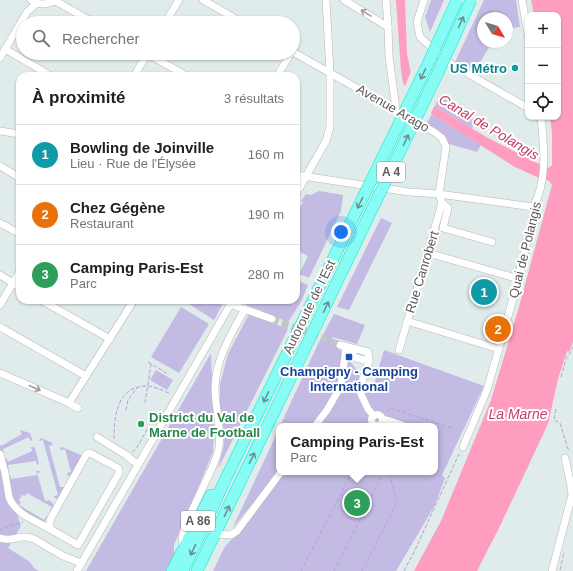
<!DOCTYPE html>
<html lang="fr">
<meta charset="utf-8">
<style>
body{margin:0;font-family:Arial,sans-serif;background:#f6f6f6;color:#202124}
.controls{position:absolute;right:12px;top:12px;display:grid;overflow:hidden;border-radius:8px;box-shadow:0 1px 3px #0004}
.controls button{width:36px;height:36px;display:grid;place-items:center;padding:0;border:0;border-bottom:1px solid #e0e0e0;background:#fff;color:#202124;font:20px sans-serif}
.compass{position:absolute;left:477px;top:12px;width:36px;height:36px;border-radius:50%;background:#fff;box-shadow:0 1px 3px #0004;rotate:128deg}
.you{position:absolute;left:341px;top:232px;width:14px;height:14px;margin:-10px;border:3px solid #fff;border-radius:50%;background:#1a73e8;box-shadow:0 0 0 6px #1a73e833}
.badge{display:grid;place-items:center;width:26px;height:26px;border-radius:50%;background:#247a3f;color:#fff;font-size:13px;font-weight:700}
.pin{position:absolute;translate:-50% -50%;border:2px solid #fff;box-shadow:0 1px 4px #0006}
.popup{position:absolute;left:276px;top:423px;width:162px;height:52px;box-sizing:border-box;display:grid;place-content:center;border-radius:8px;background:#fff;filter:drop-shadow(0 1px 3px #0005);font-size:13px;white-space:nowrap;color:#757577}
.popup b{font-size:15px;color:#202124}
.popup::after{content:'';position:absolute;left:50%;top:100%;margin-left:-8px;border:8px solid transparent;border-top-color:#fff}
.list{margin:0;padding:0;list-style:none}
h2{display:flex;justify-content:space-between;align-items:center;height:52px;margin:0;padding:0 16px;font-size:17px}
h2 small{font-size:13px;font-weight:400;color:#757577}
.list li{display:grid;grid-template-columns:26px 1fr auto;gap:12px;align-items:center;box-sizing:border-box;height:60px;padding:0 16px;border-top:1px solid #e0e0e0}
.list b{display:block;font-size:15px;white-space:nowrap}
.list p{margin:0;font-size:13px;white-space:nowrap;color:#757577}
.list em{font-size:13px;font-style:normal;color:#757577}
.icon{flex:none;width:22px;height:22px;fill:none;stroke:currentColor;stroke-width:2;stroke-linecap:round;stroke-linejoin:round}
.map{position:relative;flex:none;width:573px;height:571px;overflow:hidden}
.search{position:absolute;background:#fff;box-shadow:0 1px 3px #0004;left:16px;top:16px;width:284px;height:44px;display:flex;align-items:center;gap:10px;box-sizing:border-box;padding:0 14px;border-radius:22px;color:#757577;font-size:15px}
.panel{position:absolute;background:#fff;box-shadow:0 1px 3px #0004;left:16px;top:72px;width:284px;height:232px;border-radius:12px}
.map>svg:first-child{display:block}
.green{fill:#c3bbe4}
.water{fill:#fe9dc0}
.pier{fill:#dfeceb}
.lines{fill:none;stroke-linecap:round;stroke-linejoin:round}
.minor-tunnel{stroke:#c0c7c7;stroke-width:7;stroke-dasharray:7 3.5;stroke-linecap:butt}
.minor-casing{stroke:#bdb5b6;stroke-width:8}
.highway-casing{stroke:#02e9cf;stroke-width:12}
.path{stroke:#b89fd5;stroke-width:1;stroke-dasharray:4 2;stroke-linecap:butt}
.minor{stroke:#fff;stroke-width:7}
.highway{stroke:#86fcf5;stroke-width:11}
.highway-bridge-casing{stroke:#02e9cf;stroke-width:12;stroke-linecap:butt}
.highway-bridge{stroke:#86fcf5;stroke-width:11}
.oneway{stroke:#a09b9c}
.oneway2{stroke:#6e9190}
.culture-dot{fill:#0f9aa8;stroke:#fff;stroke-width:1.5}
.transit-dot{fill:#1a4fb4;stroke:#fff;stroke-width:1.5}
.leisure-dot{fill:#2e9e5b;stroke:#fff;stroke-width:1.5}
.labels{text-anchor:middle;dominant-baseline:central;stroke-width:4;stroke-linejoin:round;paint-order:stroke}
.shield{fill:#fff;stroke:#908a8c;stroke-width:1}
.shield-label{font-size:12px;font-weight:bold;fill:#61585a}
.culture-label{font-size:13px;font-weight:bold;fill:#0d838f;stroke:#fff;text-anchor:end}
.street-label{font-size:13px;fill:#61585a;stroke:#fff}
.transit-label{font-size:13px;font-weight:bold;fill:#164399;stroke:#fff}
.leisure-label{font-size:13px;font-weight:bold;fill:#27864d;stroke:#fff;text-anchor:start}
.water-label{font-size:14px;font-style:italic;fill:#c04165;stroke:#fff}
</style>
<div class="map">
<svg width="573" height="571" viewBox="0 0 573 571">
<rect width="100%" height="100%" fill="#dfeceb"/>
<g class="green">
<path d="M431,0H444L430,32L425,17Z"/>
<path d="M484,0H516L520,27L507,29V18H483V42H492L481,61L470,67L455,62Z"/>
<path d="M440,95L475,120L472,129L459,121L435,106Z"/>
<path d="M432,114L481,145L477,152L449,144L444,136L427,123Z"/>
<path d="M319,191L343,195L341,211L309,278L299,274L308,256L298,251L296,254V214L303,202L301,201L306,194L311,195Z"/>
<path d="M381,218L392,223L349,310L337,307Z"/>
<path d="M296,280L308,285L301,302L288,322L240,302L241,300H296Z"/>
<path d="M183,300H225L214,320Z"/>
<path d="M181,307L209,324L179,373L151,357Z"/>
<path d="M249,314L288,329L218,469L224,445L220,404V384L228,354Z"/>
<path d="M334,314L365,325L357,344L332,337V341L359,372V385L373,388L384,350L484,386L442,475L445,478L435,505L396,571H213L224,548L261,505L272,480L233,527L279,429V472H435V426H280L317,346Z"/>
<path d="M211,353L214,432L213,452L174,545V556L166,571H86Z"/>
<path d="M156,370L173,380L167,390L150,380Z"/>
<path d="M20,430L30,433L32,439V440L30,441L29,437L3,449L4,453L1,452L0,450V444L1,446L22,434Z"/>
<path d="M40,438L51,442L53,445L49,446L60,487H64L58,498L57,499L55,498L54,496L58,495L43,440L39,441Z"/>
<path d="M31,447H33L35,448L39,463L37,465L36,461L8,465L9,470L7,469L4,460L6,458L8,462L32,451Z"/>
<path d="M62,447L81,455L82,457L70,476H68L67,473L71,472L65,449L60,450V448Z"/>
<path d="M0,464L6,501L10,507L17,514L21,526L8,548L30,562L34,568L39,571H0Z"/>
<path d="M36,471H39L41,472L37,473L45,501L49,500L53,504V507L51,511H50L52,507L27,493L25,496L22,495L19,500L21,502L19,505L44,520L47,516L48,517L44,522H41L14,504L8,476L10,475L11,479L37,475Z"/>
</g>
<path class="water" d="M396,0H405L407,54L413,83L435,106L459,121L490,139L535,162L549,168L552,165V133L550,117H558V15H534L531,0H573V342L569,352L567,351L558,379L548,424L500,526L477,571H414L441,521L491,400L519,307L552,185L549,181L547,180L537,177L513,166L432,114L408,91L403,83L401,71Z"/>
<path class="pier" d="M412,69L415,82L436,103L430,115L406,92L404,88Z"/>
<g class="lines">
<path class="minor-tunnel" d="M272,319L340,345"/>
<defs>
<g id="minor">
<path d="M31,0C39,5 45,5 54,1L55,0"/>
<path d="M203,0L243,23"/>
<path d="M344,0L388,27"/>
<path d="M386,0L388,27L389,56L396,109"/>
<path d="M424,0L417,22L420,37L446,61L528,108"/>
<path d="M522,0L528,35"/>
<path d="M54,1L59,3L94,23"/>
<path d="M165,23L179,0"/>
<path d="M5,49L51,76"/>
<path d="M293,52L434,132L442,138L446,147L439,194L442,203L399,350"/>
<path d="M146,53L187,76"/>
<path d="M0,58L27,12L37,3"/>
<path d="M134,76L148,53"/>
<path d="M277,76L291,53"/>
<path d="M0,131L20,134"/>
<path d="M0,166L20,178"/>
<path d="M296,175L409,192L439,194L533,207"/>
<path d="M296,194L326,141L330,127V72L326,0"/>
<path d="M442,203L448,208L443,228L492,242"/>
<path d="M0,223L20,234"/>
<path d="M428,253L519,279"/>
<path d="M0,275L13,283L20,288"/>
<path d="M41,300L110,339"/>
<path d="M230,304L272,319"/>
<path d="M0,305L20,271"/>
<path d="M407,321L499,349"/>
<path d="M0,327L86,376"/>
<path d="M340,345L368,352L369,361L359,390L368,409L374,416"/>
<path d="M346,347L356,358L369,361"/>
<path d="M0,373L69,403L72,405L78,408"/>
<path d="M69,403L134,300"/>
<circle cx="377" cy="420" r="5.5"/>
<path d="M383,420H387L402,425"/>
<path d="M315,426L327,410L341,386L346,347"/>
<path d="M97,437L126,455L133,461L138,464"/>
<path d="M463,447L487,390L511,306L534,215L533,207C548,181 544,146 541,117"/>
<path d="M88,453H90L118,468L119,470V473L78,545L50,529V520L86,455Z"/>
<path d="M0,454L5,473L9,497C15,514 36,521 50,529"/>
<path d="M215,534L231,535L237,531L281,472"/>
<path d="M0,538C13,543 19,533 34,539L63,556L81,563"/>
<path d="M184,549C181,538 183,533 186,523C193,509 199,495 206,481C211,470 217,459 219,447C222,428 215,408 215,389C215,360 231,334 245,309"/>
<path d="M77,571L233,300"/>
<path d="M552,571L568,510L572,495L570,481L565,458"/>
</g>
<g id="highway">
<path d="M172,571L211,495"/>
<path d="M183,571L227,476L295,337"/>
<path d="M197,571L308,342"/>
</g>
</defs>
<use href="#minor" class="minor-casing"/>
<use href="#highway" class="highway-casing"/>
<g class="path">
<path d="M148,362L168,374"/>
<path d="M561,377L567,356L570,353L573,347"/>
<path d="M145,403L151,364"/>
<path d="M556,409L554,420L560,423L569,452"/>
<path d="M126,410L128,400L137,388"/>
<path d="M387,412L390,408L452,428"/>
<path d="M375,426L376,425"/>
<path d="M114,439C114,416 117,385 148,386C156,387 164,391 171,394"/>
<path d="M132,452L136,449L148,428"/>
<path d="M0,531L3,528L23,522"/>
<path d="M560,570L564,552"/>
<path d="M301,571L352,472"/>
<path d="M334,571L384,472"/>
<path d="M362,571L397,502L389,472"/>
<path d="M404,571L415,550L459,454"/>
</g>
<use href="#minor" class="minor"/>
<use href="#highway" class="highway"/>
<defs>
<g id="highway-bridge">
<path d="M295,337L426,68L457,0"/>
<path d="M308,342L437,75L471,0"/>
</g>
</defs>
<use href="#highway-bridge" class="highway-bridge-casing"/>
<use href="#highway-bridge" class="highway-bridge"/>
</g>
<defs><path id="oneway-shaft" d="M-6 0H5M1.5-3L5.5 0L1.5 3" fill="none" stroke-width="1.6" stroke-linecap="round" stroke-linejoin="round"/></defs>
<g class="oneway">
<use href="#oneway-shaft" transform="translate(366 13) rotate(-149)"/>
<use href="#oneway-shaft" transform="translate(35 388) rotate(23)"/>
</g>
<g class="oneway2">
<use href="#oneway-shaft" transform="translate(461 22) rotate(-66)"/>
<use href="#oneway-shaft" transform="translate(423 74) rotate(116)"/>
<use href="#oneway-shaft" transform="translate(406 140) rotate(-64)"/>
<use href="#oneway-shaft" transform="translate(360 203) rotate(116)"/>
<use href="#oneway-shaft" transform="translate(326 307) rotate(-64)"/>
<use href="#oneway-shaft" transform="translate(266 397) rotate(116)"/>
<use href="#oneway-shaft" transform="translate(252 458) rotate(-64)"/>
<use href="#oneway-shaft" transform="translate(227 511) rotate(-64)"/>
<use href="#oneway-shaft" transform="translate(193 550) rotate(116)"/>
</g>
<circle class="culture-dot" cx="515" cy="68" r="4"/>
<rect class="transit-dot" x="345" y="353" width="8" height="8" rx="2"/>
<circle class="leisure-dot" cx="141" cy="424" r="4"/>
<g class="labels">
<g class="shield">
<rect x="377" y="162" width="28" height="20" rx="3"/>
<rect x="181" y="511" width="34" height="20" rx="3"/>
</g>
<g class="shield-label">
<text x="391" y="172">A 4</text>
<text x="198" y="521">A 86</text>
</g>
<g class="culture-label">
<text x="507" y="68">US Métro</text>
</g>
<g class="street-label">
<text transform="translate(393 108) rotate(30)">Avenue Arago</text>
<text transform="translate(525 250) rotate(-76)">Quai de Polangis</text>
<text transform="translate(422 272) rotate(-73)">Rue Canrobert</text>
<text transform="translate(309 307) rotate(-64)">Autoroute de l’Est</text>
</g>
<g class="transit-label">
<text x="349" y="371">Champigny - Camping<tspan x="349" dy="15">International</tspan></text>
</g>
<g class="leisure-label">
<text x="149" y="417">District du Val de<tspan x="149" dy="15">Marne de Football</tspan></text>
</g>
<g class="water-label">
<text transform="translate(489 127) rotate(31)">Canal de Polangis</text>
<text x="518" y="414">La Marne</text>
</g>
</g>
</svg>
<div class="controls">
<button>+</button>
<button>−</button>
<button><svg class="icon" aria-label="locate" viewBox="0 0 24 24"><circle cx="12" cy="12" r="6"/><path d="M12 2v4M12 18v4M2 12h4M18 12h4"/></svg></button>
</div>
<svg class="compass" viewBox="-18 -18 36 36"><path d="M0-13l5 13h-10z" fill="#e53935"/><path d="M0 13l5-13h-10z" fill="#757577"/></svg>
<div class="you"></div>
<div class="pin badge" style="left:484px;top:292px;background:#0f9aa8">1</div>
<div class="pin badge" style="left:498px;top:329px;background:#e8710a">2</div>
<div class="pin badge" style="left:357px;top:503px;background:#2e9e5b">3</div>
<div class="popup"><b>Camping Paris-Est</b>Parc</div>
<div class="search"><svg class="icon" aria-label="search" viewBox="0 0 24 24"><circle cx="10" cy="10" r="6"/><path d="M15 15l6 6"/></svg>Rechercher</div>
<section class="panel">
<h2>À proximité<small>3 résultats</small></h2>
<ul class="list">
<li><span class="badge" style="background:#0f9aa8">1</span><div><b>Bowling de Joinville</b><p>Lieu · Rue de l'Élysée</p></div><em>160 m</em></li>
<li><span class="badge" style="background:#e8710a">2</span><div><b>Chez Gégène</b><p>Restaurant</p></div><em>190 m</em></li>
<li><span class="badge" style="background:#2e9e5b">3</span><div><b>Camping Paris-Est</b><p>Parc</p></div><em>280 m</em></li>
</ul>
</section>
</div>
